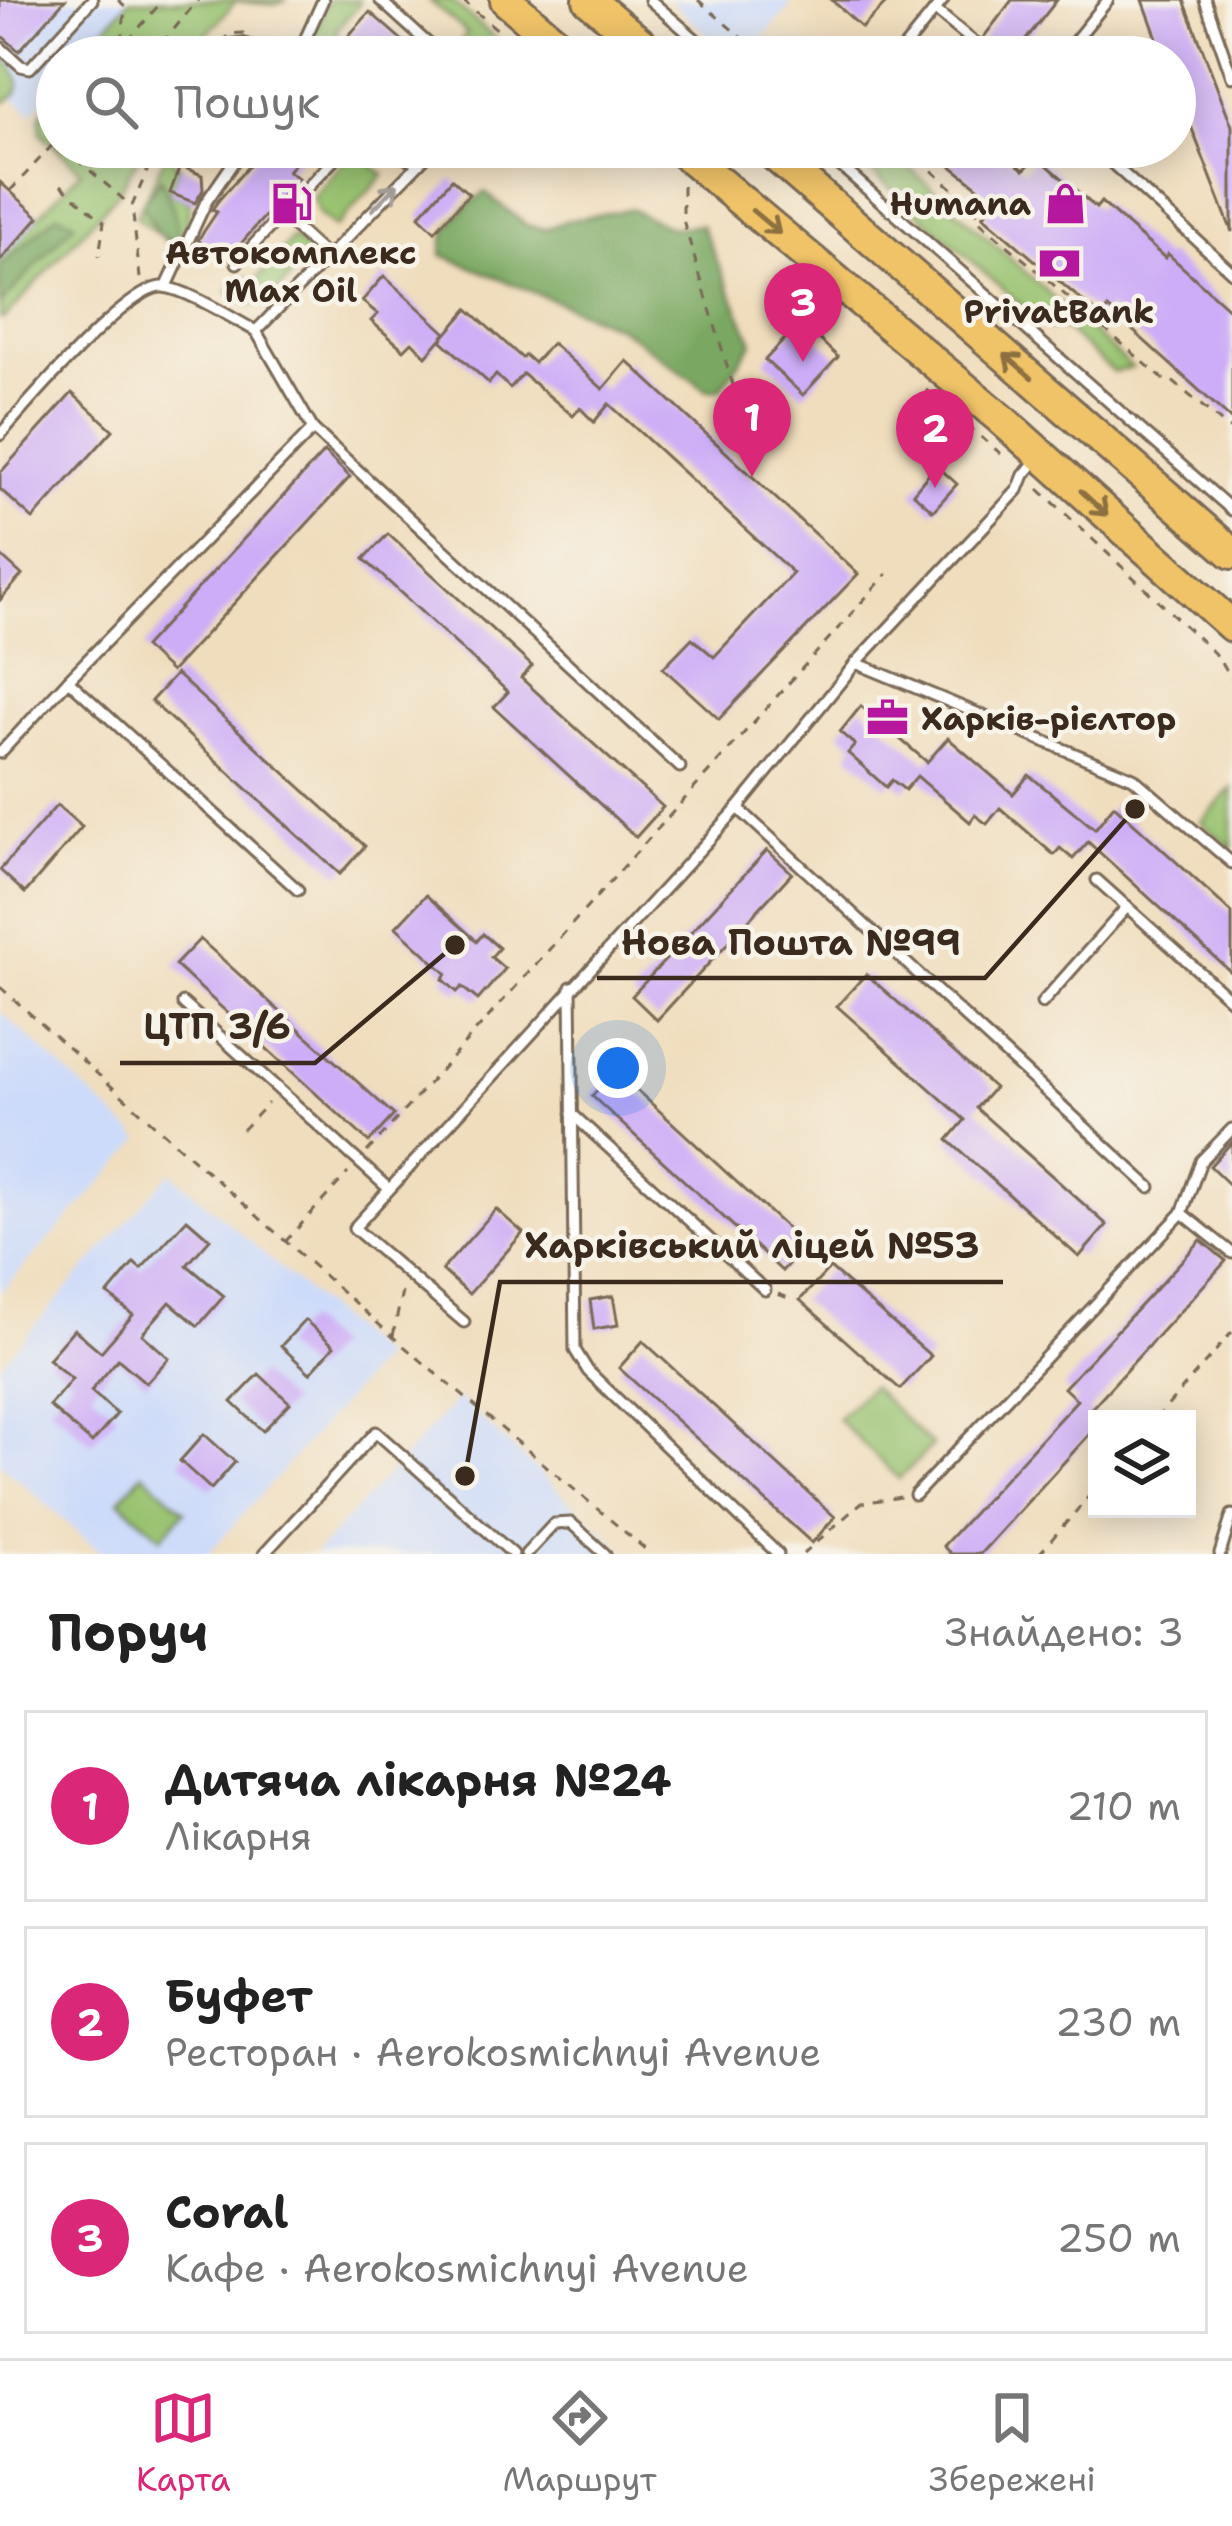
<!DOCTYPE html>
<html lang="uk">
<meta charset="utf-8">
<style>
body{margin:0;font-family:"Shantell Sans",sans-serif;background:#f6f6f6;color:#222}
.controls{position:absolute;right:36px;bottom:36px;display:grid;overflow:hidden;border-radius:0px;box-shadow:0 6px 30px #0003}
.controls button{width:108px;height:108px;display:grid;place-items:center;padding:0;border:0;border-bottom:3px solid #e0e0e0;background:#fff;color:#222;font:60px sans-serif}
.you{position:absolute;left:618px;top:1068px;width:42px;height:42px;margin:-30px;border:9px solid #fff;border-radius:50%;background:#1a73e8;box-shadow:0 0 0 18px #1a73e833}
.badge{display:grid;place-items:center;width:78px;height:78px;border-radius:50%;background:#db2777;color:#fff;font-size:39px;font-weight:700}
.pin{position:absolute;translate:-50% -99px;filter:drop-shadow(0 3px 6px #0008)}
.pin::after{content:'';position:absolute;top:63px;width:42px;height:36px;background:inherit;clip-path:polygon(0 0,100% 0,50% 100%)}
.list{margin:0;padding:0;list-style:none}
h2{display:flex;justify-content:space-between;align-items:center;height:156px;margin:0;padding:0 48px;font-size:51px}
h2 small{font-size:39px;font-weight:400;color:#767676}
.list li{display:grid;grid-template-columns:78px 1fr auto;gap:36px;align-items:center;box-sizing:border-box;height:192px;margin:0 24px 24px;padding:0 24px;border:3px solid #e0e0e0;border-radius:0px}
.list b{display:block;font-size:45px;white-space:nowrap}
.list p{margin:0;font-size:39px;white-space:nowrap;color:#767676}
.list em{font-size:39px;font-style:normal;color:#767676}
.icon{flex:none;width:66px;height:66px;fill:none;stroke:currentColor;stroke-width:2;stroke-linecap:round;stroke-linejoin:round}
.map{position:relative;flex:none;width:1232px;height:1554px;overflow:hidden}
.search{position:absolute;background:#fff;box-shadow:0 6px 30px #0003;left:36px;right:36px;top:36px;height:132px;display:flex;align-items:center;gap:30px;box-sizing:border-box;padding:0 42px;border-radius:66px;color:#767676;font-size:45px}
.sheet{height:804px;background:#fff}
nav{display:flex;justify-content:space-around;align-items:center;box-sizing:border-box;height:168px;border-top:3px solid #e0e0e0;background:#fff;font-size:33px;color:#767676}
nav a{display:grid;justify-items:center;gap:6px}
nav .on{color:#db2777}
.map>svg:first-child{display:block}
.built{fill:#cddbfa}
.green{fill:#98c26f;stroke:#6a7646;stroke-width:3}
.forest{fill:#7aa862;stroke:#5a6940;stroke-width:3}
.building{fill:#cdadf7}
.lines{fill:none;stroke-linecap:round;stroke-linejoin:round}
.lane-casing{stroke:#7a6956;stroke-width:15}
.primary-casing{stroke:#7a6956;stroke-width:36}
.path{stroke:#7a6956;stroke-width:3;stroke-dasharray:9 9;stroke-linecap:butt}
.lane{stroke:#fff;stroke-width:9}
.primary{stroke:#f0c369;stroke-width:30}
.oneway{stroke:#a79f9a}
.oneway2{stroke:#8c6f40}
.labels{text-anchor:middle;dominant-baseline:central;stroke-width:9;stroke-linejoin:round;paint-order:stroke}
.poi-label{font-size:33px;font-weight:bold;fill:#3b2a1e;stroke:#f7f3e8}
.leader{fill:none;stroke:#3b2a1e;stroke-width:4.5}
.callout-dot{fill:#3b2a1e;stroke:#f7f3e8;stroke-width:4.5}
.callout-label{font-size:36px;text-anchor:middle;font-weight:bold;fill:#3b2a1e;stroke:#f7f3e8;stroke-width:9;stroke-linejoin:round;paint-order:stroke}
</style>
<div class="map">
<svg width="1232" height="1554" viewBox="0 0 1232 1554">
<rect width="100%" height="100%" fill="#f7f3e8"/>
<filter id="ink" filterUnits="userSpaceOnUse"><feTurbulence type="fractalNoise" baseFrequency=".00833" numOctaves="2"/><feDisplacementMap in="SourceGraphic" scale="24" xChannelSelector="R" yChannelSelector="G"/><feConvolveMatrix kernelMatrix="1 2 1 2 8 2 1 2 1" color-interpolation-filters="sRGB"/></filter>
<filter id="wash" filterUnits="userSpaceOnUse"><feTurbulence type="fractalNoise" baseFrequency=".004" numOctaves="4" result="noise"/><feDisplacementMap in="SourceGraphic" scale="48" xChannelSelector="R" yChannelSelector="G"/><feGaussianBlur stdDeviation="2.7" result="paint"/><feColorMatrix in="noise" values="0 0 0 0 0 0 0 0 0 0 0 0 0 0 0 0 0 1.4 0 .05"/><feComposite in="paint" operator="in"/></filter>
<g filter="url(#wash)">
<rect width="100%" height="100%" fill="#f0ddbd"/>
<g class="built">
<path d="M0,0H130L81,57H57V85L32,113L0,87Z"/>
<path d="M669,0H789V8L745,57H733Z"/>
<path d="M0,1011L141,1140L0,1293Z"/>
<path d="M171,1172L382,1358L208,1554H102L0,1463V1365Z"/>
<path d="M458,1398L627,1554H315Z"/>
</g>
<g class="green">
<path d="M129,0H288L274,5L236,1L187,57H79Z"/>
<path d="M329,0H359L358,6L338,27L334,48L344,57H304Z"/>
<path d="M429,0H450L517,57H467L455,48L467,33Z"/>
<path d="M0,54C19,71 31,93 0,104Z"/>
<path d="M57,81V147H145L116,195L6,317L0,319V257L81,171L41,133L40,118Z"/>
<path d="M844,147H880L894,154L1132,368L1113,372L1063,328H1047Z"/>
<path d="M166,155L180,166L170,193L190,201L183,243L177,250L136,217Z"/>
<path d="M360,156L384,175L335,228L319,214L313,198L344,161Z"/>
<path d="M293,238L312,254L269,301L251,305L228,292L242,277L257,279Z"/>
<path d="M1232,788V849L1201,822Z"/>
<path d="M871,1386L932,1446L899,1479L837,1419Z"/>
<path d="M143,1473L185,1511L161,1537L119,1500Z"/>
</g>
<g class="forest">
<path d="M161,178L173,208L179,237L173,241L158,234L142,204Z"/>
<path d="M485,192L526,225L546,229L568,220L630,209L672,228L701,225L753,342L720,389L707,390L621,328L442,255C441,227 463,208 485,192Z"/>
<path d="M58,214L74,223L0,305V266Z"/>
</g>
<g id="blocks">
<g class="building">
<path d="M0,0H65L19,51L0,34Z"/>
<path d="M832,0H889L862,28Z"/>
<path d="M1012,0H1057L1012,57H1004L983,38Z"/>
<path d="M1143,0H1184L1232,126V232L1175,85V57H1164Z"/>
<path d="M370,12L421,57H356L341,44Z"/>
<path d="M242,37L249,39L271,57H231L220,46L227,39Z"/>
<path d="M265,147H309L288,171L298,178L225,262L198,240L217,212L212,210L218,201Z"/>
<path d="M927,147H995L1024,170L1037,156L1096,208L1101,202L1165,258L1168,254L1232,312V420L1108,308L1101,317L983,216L996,201Z"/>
<path d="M180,166L202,175L203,190L195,203L170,193Z"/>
<path d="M452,179L469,194L435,231L419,216Z"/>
<path d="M0,182L39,217L0,261Z"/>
<path d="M384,276L446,333L426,356L412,342L404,350L371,321L378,314L362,301Z"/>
<path d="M468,309L522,358L525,355L534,363L552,343L603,389L627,361L858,574L719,719L663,668L692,638L714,657L793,573L609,404L594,422L580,408L573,416L523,374L510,388L496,375L489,383L441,340Z"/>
<path d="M801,322L838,357L803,395L765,360Z"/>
<path d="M72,393L113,430L33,519L0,489V473Z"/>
<path d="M324,452L350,477L171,672L144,647Z"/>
<path d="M936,465L957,484L933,511L913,493Z"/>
<path d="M388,534L532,666L521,678L663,807L636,837L494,707L508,692L364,559Z"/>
<path d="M0,555L22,575L0,600Z"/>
<path d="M176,674L365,846L340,874L151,701Z"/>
<path d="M861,706L927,762L948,738L1013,794L1029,775L1095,829L1114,805L1232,913V973L1088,842L1073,859L1060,848L1054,855L1000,808L987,824L975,815L970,822L917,776L905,790L892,780L886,787L848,753L855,745L840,732Z"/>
<path d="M57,805L82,827L25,893L0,870Z"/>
<path d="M767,850L792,873L657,1020L632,996Z"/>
<path d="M426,895L477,941L483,934L499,948L491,957L505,969L478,1000L462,987L457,992L443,979L447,974L396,927Z"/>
<path d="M200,939L394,1115L369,1142L175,965Z"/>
<path d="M866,974L994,1088L976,1108L1107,1225L1079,1257L948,1140L965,1120L837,1006Z"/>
<path d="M615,1070L805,1245L782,1271L592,1096Z"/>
<path d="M1232,1142V1187L1210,1166Z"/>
<path d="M496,1209L523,1233L469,1294L442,1270Z"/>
<path d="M187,1219L210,1239L187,1265L224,1296L198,1326L170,1302L142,1334L169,1358L146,1383L118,1359L91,1391L117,1414L92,1443L49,1406L72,1379L48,1359L74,1329L101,1352L133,1315L108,1294L134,1263L141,1269Z"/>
<path d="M1201,1240L1226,1261L1089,1411L1098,1419L1097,1426L980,1554H951L943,1546L1077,1400L1064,1388Z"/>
<path d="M830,1268L931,1356L900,1389L800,1300Z"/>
<path d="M613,1296L618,1325L594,1329L590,1300Z"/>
<path d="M305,1320L334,1346L310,1373L281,1346Z"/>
<path d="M643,1341L835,1517L812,1543L619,1368Z"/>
<path d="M259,1374L290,1403L263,1431L232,1402Z"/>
<path d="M204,1434L235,1462L211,1489L180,1461Z"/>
</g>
</g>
</g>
<g filter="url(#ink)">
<use href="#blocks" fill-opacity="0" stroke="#7a6956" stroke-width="3"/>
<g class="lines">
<defs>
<g id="lane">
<path d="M380,0L443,57"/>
<path d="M650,0L716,57"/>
<path d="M1205,0L1232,77"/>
<path d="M935,10L992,57"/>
<path d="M0,47L21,66L30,68L92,0"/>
<path d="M297,57L323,0"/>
<path d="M897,57L943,0"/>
<path d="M1062,57L1108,0"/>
<path d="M376,147L419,163"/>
<path d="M819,147L1232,510"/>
<path d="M1094,147L1232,272"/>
<path d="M327,257L281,215L346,147"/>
<path d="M237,263L281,215"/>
<path d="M167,286L206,202L244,147"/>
<path d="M256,331L313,429L680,767"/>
<path d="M0,435C24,407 130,284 163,287C187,289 233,319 256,331L435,147"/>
<path d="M856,663L1133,778L1232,863"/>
<path d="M0,753L68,680"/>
<path d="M738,808L1150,1187"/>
<path d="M1097,880L1232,1001"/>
<path d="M298,890L68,680L313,429"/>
<path d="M571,987L575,1350L588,1371L778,1554"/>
<path d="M183,1003L389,1189"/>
<path d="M1042,1003L1127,907"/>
<path d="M572,1114L765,1290"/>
<path d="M1182,1213L1232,1253"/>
<path d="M464,1322L354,1228L738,808L856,663L1018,490L1024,475L1038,458"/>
<path d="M915,1495L1182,1213L1201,1161L1232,1129"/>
<path d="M264,1554L376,1432L513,1554"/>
<path d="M526,1554L554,1524L571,1523L605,1554"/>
<path d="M1220,1554L1232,1515"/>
</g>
<g id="primary">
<path d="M506,0L573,57"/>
<path d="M589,0L657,57"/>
<path d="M677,147L1000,418L1232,626"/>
<path d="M765,147L1232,553"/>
</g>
</defs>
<use href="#lane" class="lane-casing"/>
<use href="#primary" class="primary-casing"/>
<g class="path">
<path d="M118,0L125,6L122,46"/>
<path d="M462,0L530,57"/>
<path d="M698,0L764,57"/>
<path d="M121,57L122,48L163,0"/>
<path d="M151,57L198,0"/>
<path d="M210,57L229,34L243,33L276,57"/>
<path d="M63,147L130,205"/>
<path d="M642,147L654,158"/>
<path d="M905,147L976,209L978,220L1163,379L1171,380L1232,431"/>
<path d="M149,167L158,147"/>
<path d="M61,185L104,222L99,256"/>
<path d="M683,186V220L745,425"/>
<path d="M10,191L57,140"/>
<path d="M140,278L132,206L148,169L141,147"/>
<path d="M926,390L1001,454"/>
<path d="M1039,489L1214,653L1232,679"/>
<path d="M0,987L393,1337L651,1554"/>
<path d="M242,1130L268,1103"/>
<path d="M367,1152L887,574"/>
<path d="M285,1242L348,1173"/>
<path d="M778,1294L791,1299"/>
<path d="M393,1336L402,1292"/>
<path d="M1156,1419L1232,1332"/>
<path d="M803,1554L861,1503L901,1497"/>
<path d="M1039,1554L1097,1487"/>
</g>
<use href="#lane" class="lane"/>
<use href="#primary" class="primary"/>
</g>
<defs><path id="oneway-shaft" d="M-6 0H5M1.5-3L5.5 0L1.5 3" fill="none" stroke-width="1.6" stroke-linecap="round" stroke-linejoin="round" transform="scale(3)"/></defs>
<use class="oneway" href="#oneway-shaft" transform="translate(385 197) rotate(-46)"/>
<g class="oneway2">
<use href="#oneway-shaft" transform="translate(766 222) rotate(40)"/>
<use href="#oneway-shaft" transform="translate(1018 366) rotate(-139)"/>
<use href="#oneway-shaft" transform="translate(1094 503) rotate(43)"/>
</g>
</g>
<defs>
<symbol id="shop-bare" viewBox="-9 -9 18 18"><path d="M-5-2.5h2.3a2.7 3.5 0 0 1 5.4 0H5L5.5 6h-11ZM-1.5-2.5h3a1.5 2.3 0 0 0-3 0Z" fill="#b5179e" stroke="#f7f3e8" stroke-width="2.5" paint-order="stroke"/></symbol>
<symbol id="fuel-bare" viewBox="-9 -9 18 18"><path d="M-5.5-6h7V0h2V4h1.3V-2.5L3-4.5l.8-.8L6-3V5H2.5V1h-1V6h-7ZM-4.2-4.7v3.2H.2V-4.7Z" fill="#b5179e" stroke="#f7f3e8" stroke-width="2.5" paint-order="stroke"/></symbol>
<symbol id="bank-bare" viewBox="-9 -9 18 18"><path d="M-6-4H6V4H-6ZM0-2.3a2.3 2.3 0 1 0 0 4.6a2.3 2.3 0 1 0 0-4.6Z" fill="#b5179e" stroke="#f7f3e8" stroke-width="2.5" paint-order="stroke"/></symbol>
<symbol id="office-bare" viewBox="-9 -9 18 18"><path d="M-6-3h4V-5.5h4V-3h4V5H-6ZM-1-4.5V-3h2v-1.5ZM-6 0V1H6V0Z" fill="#b5179e" stroke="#f7f3e8" stroke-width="2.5" paint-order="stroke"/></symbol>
</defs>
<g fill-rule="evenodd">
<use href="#shop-bare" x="1036" y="174" width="59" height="59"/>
<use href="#fuel-bare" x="262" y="174" width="59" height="59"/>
<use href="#bank-bare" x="1030" y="234" width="59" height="59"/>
<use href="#office-bare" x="858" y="688" width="59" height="59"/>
</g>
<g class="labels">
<g class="poi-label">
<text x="1031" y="203" text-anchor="end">Humana</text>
<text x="291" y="252">Автокомплекс<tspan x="291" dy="38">Max Oil</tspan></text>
<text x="1059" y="311">PrivatBank</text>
<text x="921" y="718" text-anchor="start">Харків-рієлтор</text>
</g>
</g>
<path class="leader" d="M1135 809L985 978H597M455 945L315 1063H120M465 1476L500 1282H1003"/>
<g class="callout-dot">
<circle cx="1135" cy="809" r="12"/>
<circle cx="455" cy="945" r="12"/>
<circle cx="465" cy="1476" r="12"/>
</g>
<g class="callout-label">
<text x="791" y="955">Нова Пошта №99</text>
<text x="217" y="1039">ЦТП 3/6</text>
<text x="752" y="1258">Харківський ліцей №53</text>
</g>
</svg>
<div class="controls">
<button><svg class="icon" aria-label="layers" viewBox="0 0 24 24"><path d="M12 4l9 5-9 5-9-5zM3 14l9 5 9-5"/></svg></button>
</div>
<div class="you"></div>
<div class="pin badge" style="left:752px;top:477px">1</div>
<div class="pin badge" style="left:935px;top:488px">2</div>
<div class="pin badge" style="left:803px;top:362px">3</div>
<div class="search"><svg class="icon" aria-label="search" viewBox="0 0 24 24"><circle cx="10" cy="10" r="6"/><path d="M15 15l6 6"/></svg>Пошук</div>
</div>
<section class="sheet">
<h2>Поруч<small>Знайдено: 3</small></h2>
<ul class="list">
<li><span class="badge">1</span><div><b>Дитяча лікарня №24</b><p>Лікарня</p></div><em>210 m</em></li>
<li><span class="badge">2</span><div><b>Буфет</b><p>Ресторан · Aerokosmichnyi Avenue</p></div><em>230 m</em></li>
<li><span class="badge">3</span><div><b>Coral</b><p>Кафе · Aerokosmichnyi Avenue</p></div><em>250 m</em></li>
</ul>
</section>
<nav>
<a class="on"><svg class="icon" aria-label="map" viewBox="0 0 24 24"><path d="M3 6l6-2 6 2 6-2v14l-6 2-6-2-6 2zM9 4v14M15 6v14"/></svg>Карта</a>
<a><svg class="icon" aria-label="directions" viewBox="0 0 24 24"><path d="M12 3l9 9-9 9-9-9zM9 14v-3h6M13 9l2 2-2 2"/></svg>Маршрут</a>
<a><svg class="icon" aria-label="saved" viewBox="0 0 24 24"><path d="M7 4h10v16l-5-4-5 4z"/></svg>Збережені</a>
</nav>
